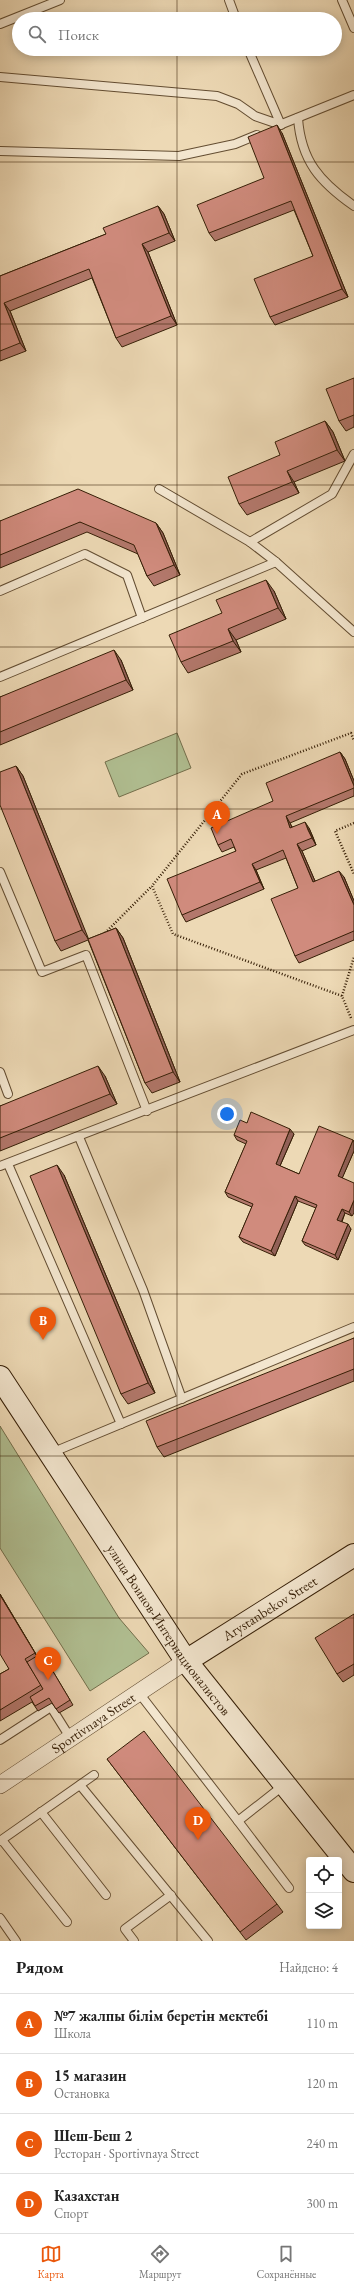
<!DOCTYPE html>
<html lang="ru">
<meta charset="utf-8">
<style>
body{margin:0;font-family:"EB Garamond",serif;background:#f6f6f6;color:#222}
.controls{position:absolute;right:12px;bottom:12px;display:grid;overflow:hidden;border-radius:4px;box-shadow:0 2px 10px #0003}
.controls button{width:36px;height:36px;display:grid;place-items:center;padding:0;border:0;border-bottom:1px solid #e0e0e0;background:#fff;color:#222;font:20px sans-serif}
.you{position:absolute;left:227px;top:1114px;width:14px;height:14px;margin:-10px;border:3px solid #fff;border-radius:50%;background:#1a73e8;box-shadow:0 0 0 6px #1a73e833}
.badge{display:grid;place-items:center;width:26px;height:26px;border-radius:50%;background:#ea580c;color:#fff;font-size:13px;font-weight:700}
.pin{position:absolute;translate:-50% -33px;filter:drop-shadow(0 1px 2px #0008)}
.pin::after{content:'';position:absolute;top:21px;width:14px;height:12px;background:inherit;clip-path:polygon(0 0,100% 0,50% 100%)}
.list{margin:0;padding:0;list-style:none}
h2{display:flex;justify-content:space-between;align-items:center;height:52px;margin:0;padding:0 16px;font-size:17px}
h2 small{font-size:13px;font-weight:400;color:#767676}
.list li{display:grid;grid-template-columns:26px 1fr auto;gap:12px;align-items:center;box-sizing:border-box;height:60px;padding:0 16px;border-top:1px solid #e0e0e0}
.list b{display:block;font-size:15px;white-space:nowrap}
.list p{margin:0;font-size:13px;white-space:nowrap;color:#767676}
.list em{font-size:13px;font-style:normal;color:#767676}
.icon{flex:none;width:22px;height:22px;fill:none;stroke:currentColor;stroke-width:2;stroke-linecap:round;stroke-linejoin:round}
.map{position:relative;flex:none;width:354px;height:1941px;overflow:hidden}
.search{position:absolute;background:#fff;box-shadow:0 2px 10px #0003;left:12px;right:12px;top:12px;height:44px;display:flex;align-items:center;gap:10px;box-sizing:border-box;padding:0 14px;border-radius:22px;color:#767676;font-size:15px}
.sheet{height:292px;background:#fff}
nav{display:flex;justify-content:space-around;align-items:center;box-sizing:border-box;height:56px;border-top:1px solid #e0e0e0;background:#fff;font-size:11px;color:#767676}
nav a{display:grid;justify-items:center;gap:2px}
nav .on{color:#ea580c}
.map>svg:first-child{display:block}
.green{fill:#b1c093;stroke:#736f4c}
.lines{fill:none;stroke-linecap:round;stroke-linejoin:round}
.lane-casing{stroke:#634d32;stroke-width:10}
.street-casing{stroke:#634d32;stroke-width:18}
.secondary-casing{stroke:#351e06;stroke-width:24}
.path{stroke:#351e06;stroke-width:2.5;stroke-dasharray:1 2;stroke-linecap:butt}
.lane{stroke:#f3e6cf;stroke-width:8}
.street{stroke:#f3e6cf;stroke-width:17}
.secondary{stroke:#f3e6cf;stroke-width:22}
.wall{fill:#b3786c;stroke:#351e06}
.shaded-wall{fill:#926158;stroke:#351e06}
.building{fill:#d08b7d;stroke:#351e06}
.grid{fill:none;stroke:#351e06;stroke-width:1;stroke-opacity:0.55}
.labels{text-anchor:middle;dominant-baseline:central;stroke-width:3.5;stroke-linejoin:round;paint-order:stroke}
.street-label{font-size:14px;fill:#351e06;stroke:#f3e6cf}
</style>
<div class="map">
<svg width="354" height="1941" viewBox="0 0 354 1941">
<rect width="100%" height="100%" fill="#edd9b5"/>
<filter id="stains"><feTurbulence type="fractalNoise" baseFrequency=".005" numOctaves="4"/><feColorMatrix values="0 0 0 0 .2 0 0 0 0 .09 0 0 0 0 .02 0 0 0 .5 -.17"/></filter>
<radialGradient id="worn" r=".72"><stop offset=".6" stop-color="#630" stop-opacity="0"/><stop offset="1" stop-color="#630" stop-opacity=".3"/></radialGradient>
<g class="green">
<path d="M177,733L191,768L119,797L105,762Z"/>
<path d="M0,1426L119,1618L149,1653L90,1691L0,1548Z"/>
</g>
<g class="lines">
<defs>
<g id="lane">
<path d="M229,0L236,19"/>
<path d="M342,0L354,28"/>
<path d="M0,24L60,0"/>
<path d="M0,77L217,96L238,104L255,116L281,125L248,49"/>
<path d="M298,118C301,161 320,182 354,206"/>
<path d="M277,126L354,95"/>
<path d="M0,151L179,156L235,144L257,135"/>
<path d="M159,489L250,542L276,562L354,632"/>
<path d="M250,542L332,494L354,454"/>
<path d="M0,591L85,554L127,575L142,618"/>
<path d="M0,677L276,562"/>
<path d="M0,872L42,972L86,955L147,1111"/>
<path d="M0,1072L8,1094"/>
<path d="M79,1137L143,1290L182,1399"/>
<path d="M8,1164L121,1424"/>
<path d="M0,1166L354,1030"/>
<path d="M51,1453L354,1327"/>
<path d="M139,1693L238,1821L284,1785"/>
<path d="M0,1740L51,1707L71,1739"/>
<path d="M80,1785L208,1941"/>
<path d="M41,1812L106,1895"/>
<path d="M238,1821L289,1888"/>
<path d="M2,1840L67,1922"/>
<path d="M0,1841L94,1775"/>
<path d="M0,1918L16,1941"/>
<path d="M134,1941L125,1929L171,1895"/>
</g>
<g id="street">
<path id="s1" d="M0,1785L186,1661"/>
</g>
<g id="secondary">
<path id="s2" d="M0,1377L186,1661L354,1871"/>
<path id="s3" d="M186,1661L354,1555"/>
</g>
</defs>
<use href="#lane" class="lane-casing"/>
<use href="#street" class="street-casing"/>
<use href="#secondary" class="secondary-casing"/>
<g class="path">
<path d="M354,823L335,831L354,874"/>
<path d="M103,935L152,886"/>
<path d="M342,996L354,957"/>
<path d="M351,1018L342,996L173,934L152,886L242,774L351,733L354,741"/>
</g>
<use href="#lane" class="lane"/>
<use href="#street" class="street"/>
<use href="#secondary" class="secondary"/>
</g>
<g class="wall">
<path d="M282,133L348,297L275,325L270,317L313,256L294,210L215,241L209,233L264,178Z"/>
<path d="M158,206L164,214L175,241L148,252L177,325L122,347L116,338L92,278L10,311L26,351L0,361V276L106,234Z"/>
<path d="M354,378V427L346,431L339,421Z"/>
<path d="M325,421L333,432L345,461L294,482L299,493L247,515L239,504L280,455Z"/>
<path d="M0,521L156,523L163,533L180,575L154,586L147,576L138,554L87,532L0,568Z"/>
<path d="M274,591L286,619L236,640L241,652L188,673L181,662L222,613Z"/>
<path d="M121,660L133,690L0,745V697Z"/>
<path d="M340,752L345,759L354,781V796L290,823L292,827L309,828L313,837L316,845L302,851L315,881L344,877L354,901V940L299,963L295,956L298,888L286,858L256,870L264,889L186,922L182,915L236,851L234,847L222,852L218,845L273,801Z"/>
<path d="M16,766L23,776L88,939L116,928L123,938L180,1082L152,1093L145,1083L88,940L61,951L55,941Z"/>
<path d="M105,1076L117,1104L0,1151V1106Z"/>
<path d="M247,1123L294,1134L280,1166L299,1174L353,1140L354,1142V1151L342,1178L352,1216L345,1213L342,1222L351,1229L338,1260L305,1245L302,1241L316,1208L298,1201L275,1256L243,1242L239,1237L252,1207L228,1197L225,1192L246,1144L237,1140L234,1135Z"/>
<path d="M64,1175L155,1393L128,1404L121,1394Z"/>
<path d="M354,1338V1381L164,1457L157,1447Z"/>
<path d="M0,1594L37,1656L45,1658L73,1705L59,1713L52,1703L38,1711L32,1702L0,1721V1674L9,1669Z"/>
<path d="M354,1614V1675L343,1682L337,1674Z"/>
<path d="M107,1759L277,1904L283,1912L246,1940Z"/>
</g>
<g class="shaded-wall">
<path d="M277,125L282,133L348,297L342,289Z"/>
<path d="M158,206L164,214L175,241L169,233Z"/>
<path d="M142,244L148,252L177,325L171,316Z"/>
<path d="M4,303L10,311L26,351L20,343Z"/>
<path d="M325,421L333,432L345,461L337,450Z"/>
<path d="M287,471L294,482L299,493L292,482Z"/>
<path d="M156,523L163,533L180,575L174,565Z"/>
<path d="M266,580L274,591L286,619L278,608Z"/>
<path d="M228,629L236,640L241,652L233,641Z"/>
<path d="M114,650L121,660L133,690L126,680Z"/>
<path d="M340,752L345,759L354,781V786Z"/>
<path d="M16,766L23,776L89,940L82,930Z"/>
<path d="M286,816L290,823L295,834L290,828Z"/>
<path d="M305,822L309,828L316,845L312,838Z"/>
<path d="M297,844L302,851L318,888L313,882Z"/>
<path d="M252,864L256,870L264,889L260,882Z"/>
<path d="M339,871L344,877L354,901V905Z"/>
<path d="M116,928L123,938L180,1082L173,1072Z"/>
<path d="M98,1066L105,1076L117,1104L110,1094Z"/>
<path d="M290,1129L294,1134L279,1168L276,1164Z"/>
<path d="M353,1140L354,1142V1151L341,1181L338,1176Z"/>
<path d="M57,1165L64,1175L155,1393L148,1383Z"/>
<path d="M295,1196L298,1201L275,1256L271,1251Z"/>
<path d="M354,1200V1213L352,1216L349,1212Z"/>
<path d="M342,1209L345,1213L340,1225L337,1220Z"/>
<path d="M348,1224L351,1229L338,1260L335,1255Z"/>
<path d="M0,1594L40,1661L35,1653L0,1595Z"/>
</g>
<g class="building">
<path d="M277,125L342,289L270,317L254,279L313,256L291,201L209,233L197,205L264,178L248,137Z"/>
<path d="M158,206L169,233L142,244L171,316L116,338L89,269L4,303L20,343L0,351V276L106,234L103,228Z"/>
<path d="M354,378V415L339,421L326,389Z"/>
<path d="M325,421L337,450L287,471L292,482L239,504L228,477L280,455L275,442Z"/>
<path d="M78,489L156,523L174,565L147,576L134,545L80,522L0,555V521Z"/>
<path d="M266,580L278,608L228,629L233,641L181,662L169,635L222,613L216,600Z"/>
<path d="M114,650L126,680L0,732V697Z"/>
<path d="M340,752L354,786V788L286,816L290,828L305,822L308,830L312,838L297,844L313,882L339,871L354,905V931L295,956L271,899L298,888L283,850L252,864L260,882L182,915L167,879L236,851L231,839L218,845L211,828L273,801L266,783Z"/>
<path d="M16,766L82,930L55,941L0,805V772Z"/>
<path d="M116,928L173,1072L145,1083L88,939Z"/>
<path d="M98,1066L110,1094L0,1138V1106Z"/>
<path d="M251,1112L290,1129L276,1164L299,1174L319,1126L353,1140L338,1176L354,1183V1200L349,1212L342,1209L337,1220L348,1224L335,1255L302,1241L317,1205L295,1196L271,1251L239,1237L253,1204L225,1192L247,1141L234,1135L240,1120L247,1123Z"/>
<path d="M57,1165L148,1383L121,1394L30,1176Z"/>
<path d="M354,1338V1369L157,1447L146,1421Z"/>
<path d="M0,1595L35,1653L25,1659L41,1685L0,1710V1674L9,1669L0,1654Z"/>
<path d="M354,1614V1664L337,1674L315,1638Z"/>
<path d="M42,1653L70,1700L56,1709L49,1698L35,1706L30,1697L43,1689L27,1662Z"/>
<path d="M144,1731L277,1904L240,1932L107,1759Z"/>
</g>
<path class="grid" d="M177,0V19M177,49V1941M0,162H354M0,324H354M0,485H354M0,647H354M0,809H354M0,970H354M0,1132H354M0,1294H354M0,1456H354M0,1618H354M0,1779H354"/>
<g class="labels">
<g class="street-label">
<text stroke="none"><textPath href="#s3" startOffset="99">Arystanbekov Street</textPath></text>
<text stroke="none"><textPath href="#s2" startOffset="304">улица Воинов-Интернационалистов</textPath></text>
<text stroke="none"><textPath href="#s1" startOffset="112">Sportivnaya Street</textPath></text>
</g>
</g>
<rect width="100%" height="100%" filter="url(#stains)"/>
<rect width="100%" height="100%" fill="url(#worn)"/>
</svg>
<div class="controls">
<button><svg class="icon" aria-label="locate" viewBox="0 0 24 24"><circle cx="12" cy="12" r="6"/><path d="M12 2v4M12 18v4M2 12h4M18 12h4"/></svg></button>
<button><svg class="icon" aria-label="layers" viewBox="0 0 24 24"><path d="M12 4l9 5-9 5-9-5zM3 14l9 5 9-5"/></svg></button>
</div>
<div class="you"></div>
<div class="pin badge" style="left:217px;top:834px">A</div>
<div class="pin badge" style="left:43px;top:1340px">B</div>
<div class="pin badge" style="left:48px;top:1680px">C</div>
<div class="pin badge" style="left:198px;top:1840px">D</div>
<div class="search"><svg class="icon" aria-label="search" viewBox="0 0 24 24"><circle cx="10" cy="10" r="6"/><path d="M15 15l6 6"/></svg>Поиск</div>
</div>
<section class="sheet">
<h2>Рядом<small>Найдено: 4</small></h2>
<ul class="list">
<li><span class="badge">A</span><div><b>№7 жалпы білім беретін мектебі</b><p>Школа</p></div><em>110 m</em></li>
<li><span class="badge">B</span><div><b>15 магазин</b><p>Остановка</p></div><em>120 m</em></li>
<li><span class="badge">C</span><div><b>Шеш-Беш 2</b><p>Ресторан · Sportivnaya Street</p></div><em>240 m</em></li>
<li><span class="badge">D</span><div><b>Казахстан</b><p>Спорт</p></div><em>300 m</em></li>
</ul>
</section>
<nav>
<a class="on"><svg class="icon" aria-label="map" viewBox="0 0 24 24"><path d="M3 6l6-2 6 2 6-2v14l-6 2-6-2-6 2zM9 4v14M15 6v14"/></svg>Карта</a>
<a><svg class="icon" aria-label="directions" viewBox="0 0 24 24"><path d="M12 3l9 9-9 9-9-9zM9 14v-3h6M13 9l2 2-2 2"/></svg>Маршрут</a>
<a><svg class="icon" aria-label="saved" viewBox="0 0 24 24"><path d="M7 4h10v16l-5-4-5 4z"/></svg>Сохранённые</a>
</nav>
